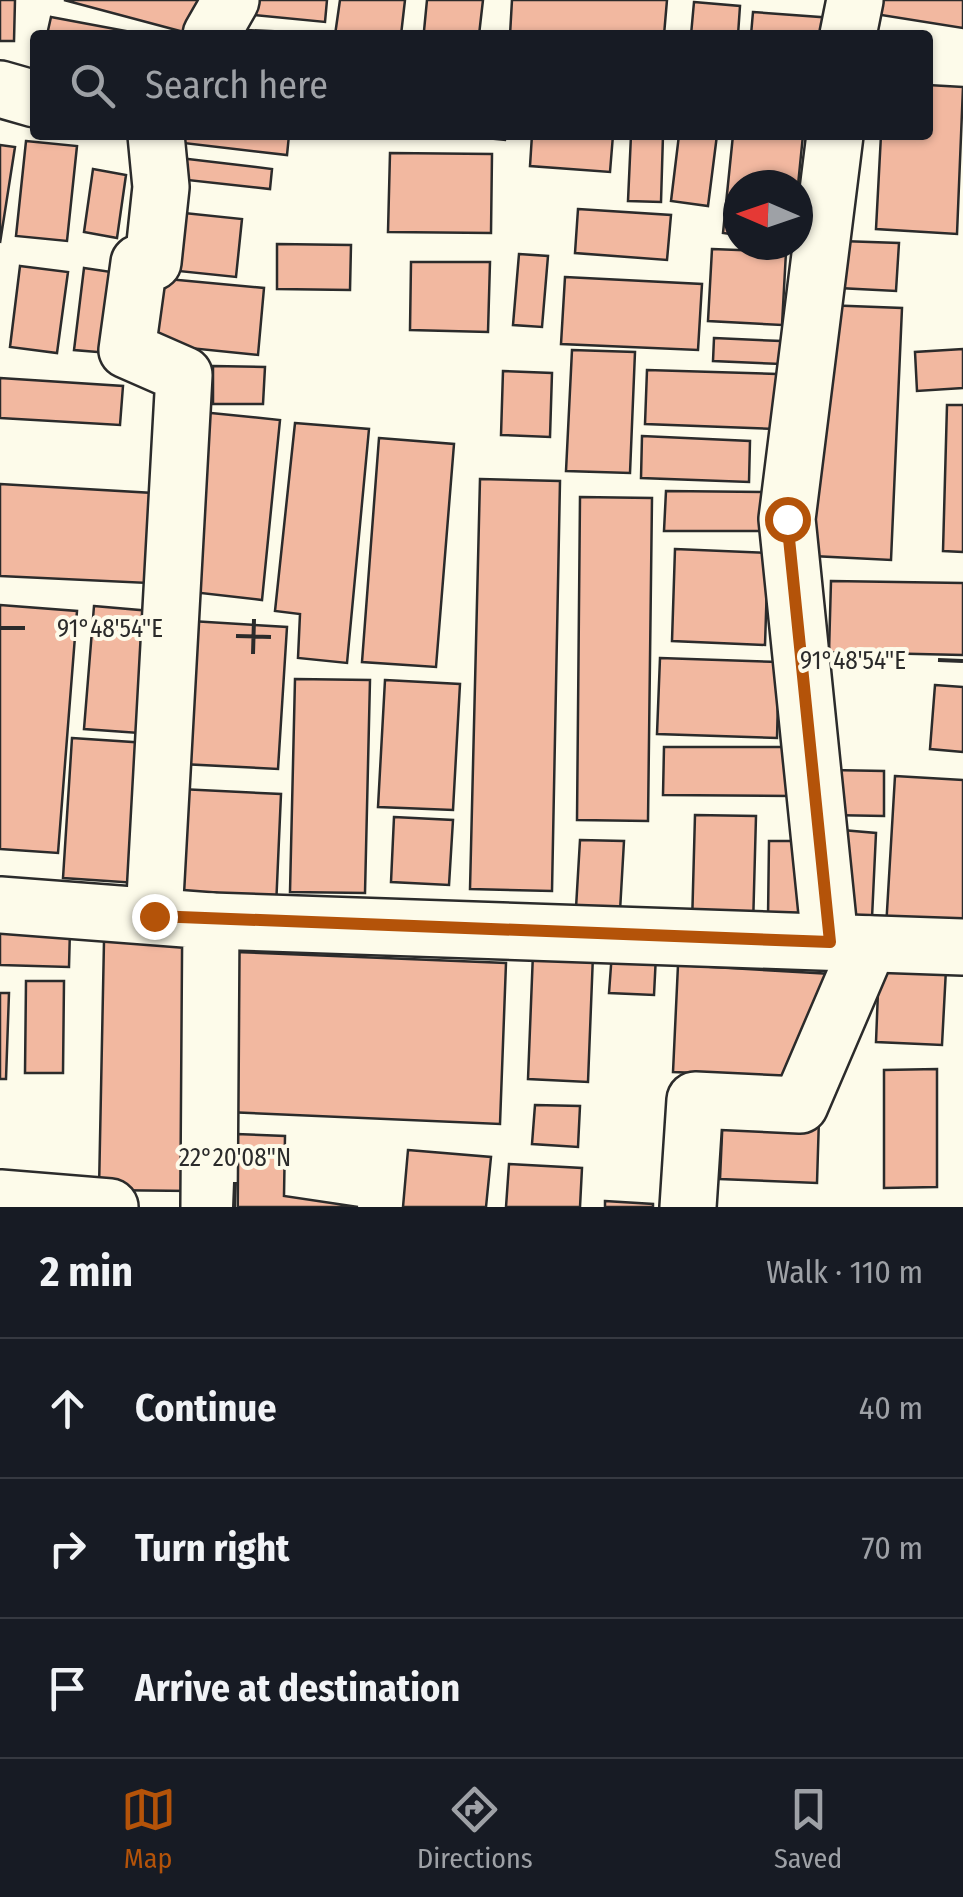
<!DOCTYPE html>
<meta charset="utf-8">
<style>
body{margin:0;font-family:"Fira Sans Condensed",sans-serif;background:#242831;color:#f1f3f6}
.compass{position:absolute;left:723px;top:170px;width:90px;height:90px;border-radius:50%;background:#171b24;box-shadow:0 2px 8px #0004;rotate:272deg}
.stop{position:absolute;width:30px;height:30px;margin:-22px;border:8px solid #b45309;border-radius:50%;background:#fff}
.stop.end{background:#b45309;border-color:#fff;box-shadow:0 2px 10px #0008}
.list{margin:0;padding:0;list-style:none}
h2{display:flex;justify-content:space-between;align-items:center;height:130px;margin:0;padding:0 40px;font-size:42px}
h2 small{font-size:32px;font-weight:400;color:#9ea1a6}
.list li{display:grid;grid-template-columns:65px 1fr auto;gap:30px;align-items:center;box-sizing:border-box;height:140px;padding:0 40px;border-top:2px solid #363941}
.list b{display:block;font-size:38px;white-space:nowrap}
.list em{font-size:32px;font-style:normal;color:#9ea1a6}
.icon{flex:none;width:55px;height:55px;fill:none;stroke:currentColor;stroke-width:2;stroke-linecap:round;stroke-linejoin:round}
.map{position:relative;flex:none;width:963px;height:1207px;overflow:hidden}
.search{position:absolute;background:#171b24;box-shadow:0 2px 8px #0004;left:30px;right:30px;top:30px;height:110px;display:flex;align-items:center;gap:25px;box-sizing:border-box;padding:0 35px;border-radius:10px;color:#9ea1a6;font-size:38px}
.sheet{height:550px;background:#171b24}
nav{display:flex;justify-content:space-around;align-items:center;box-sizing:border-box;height:140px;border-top:2px solid #363941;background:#171b24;font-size:28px;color:#9ea1a6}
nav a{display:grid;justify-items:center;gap:5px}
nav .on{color:#b45309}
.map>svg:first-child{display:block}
.building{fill:#f2b8a0;stroke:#2b2b2b;stroke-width:2.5}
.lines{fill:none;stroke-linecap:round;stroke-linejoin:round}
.minor-casing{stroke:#2b2b2b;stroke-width:60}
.minor{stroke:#fdfbea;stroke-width:55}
.route{stroke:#b45309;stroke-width:12}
.ticks{fill:none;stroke:#2b2b2b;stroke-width:4}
.ticks-label{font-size:25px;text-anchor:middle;fill:#2b2b2b;stroke:#fdfbea;stroke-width:8;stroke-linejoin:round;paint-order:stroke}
</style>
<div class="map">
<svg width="963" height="1207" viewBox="0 0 963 1207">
<rect width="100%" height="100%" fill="#fdfbea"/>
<g class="building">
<path d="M0,0H15L14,41H0Z"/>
<path d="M64,0H217L195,35Z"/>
<path d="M249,0H327L325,22L244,14Z"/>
<path d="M340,0H405L401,35H335Z"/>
<path d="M427,0H483L479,35L424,31Z"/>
<path d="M512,0H667L664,35H510Z"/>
<path d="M877,0H963V28L875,14Z"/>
<path d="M694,2L740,6L738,35H691Z"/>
<path d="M753,12L833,18L832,35H751Z"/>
<path d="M51,17L147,35H47Z"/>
<path d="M225,29L311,33L222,35Z"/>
<path d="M928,85L963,87L957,234L876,229L881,135H928Z"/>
<path d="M176,135H289L287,155L175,142Z"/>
<path d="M455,135H506L505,140Z"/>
<path d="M532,135H613L610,172L530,166Z"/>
<path d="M631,135H663L661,202L628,201Z"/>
<path d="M679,135H717L708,206L671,201Z"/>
<path d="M733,135H803L798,185H738V235L723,233Z"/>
<path d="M26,141L77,146L67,241L16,236Z"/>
<path d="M0,145L15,147L0,243Z"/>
<path d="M390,153L492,154L491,233L388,232Z"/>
<path d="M171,157L272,169L270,189L169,178Z"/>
<path d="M93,169L126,175L117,238L84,232Z"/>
<path d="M578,209L671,215L667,260L575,253Z"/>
<path d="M165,211L242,219L236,277L159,269Z"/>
<path d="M841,241L899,243L896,291L839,288Z"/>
<path d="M277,244L351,245L350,290L277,289Z"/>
<path d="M712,249L786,252L782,325L708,321Z"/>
<path d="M519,254L548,256L542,327L513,325Z"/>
<path d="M411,262H490L488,332L410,330Z"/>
<path d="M20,266L68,272L57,353L10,347Z"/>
<path d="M84,268L118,273L109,353L74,350Z"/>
<path d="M146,277L264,288L258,355L140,343Z"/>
<path d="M565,277L702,284L698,350L561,344Z"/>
<path d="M824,305L902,308L891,560L813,556Z"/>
<path d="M714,338L781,341V364L713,361Z"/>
<path d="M963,349V388L917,391L915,352Z"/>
<path d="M572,350L635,352L630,473L566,471Z"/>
<path d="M213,366L265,367L263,404H213Z"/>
<path d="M647,370L777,374L775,429L645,424Z"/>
<path d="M503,371L552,373L550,437L501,435Z"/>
<path d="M0,378L123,386L120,425L0,418Z"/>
<path d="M947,405H963V552L943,551Z"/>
<path d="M201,412L280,420L262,600L183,591Z"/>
<path d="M295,423L369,429L347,663L298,658L300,614L275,611Z"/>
<path d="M642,436L750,441L749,482L641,478Z"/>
<path d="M379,438L454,444L436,667L362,662Z"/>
<path d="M480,479L560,481L552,891L470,889Z"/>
<path d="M0,484L153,493L148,583L0,576Z"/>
<path d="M666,491L767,492V531H664Z"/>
<path d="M580,497L652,498L648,821L577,820Z"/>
<path d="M675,549L768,553L765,645L672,641Z"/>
<path d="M831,581L963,583V655L829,652Z"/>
<path d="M0,605L77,611L58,853L0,849Z"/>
<path d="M94,606L162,612L153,734L84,729Z"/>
<path d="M191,621L287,627L278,769L182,764Z"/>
<path d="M660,658L779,662L777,738L657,734Z"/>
<path d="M295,679L370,680L365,893L290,892Z"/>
<path d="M385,680L460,684L453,810L378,807Z"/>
<path d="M935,685L963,687V752L930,749Z"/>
<path d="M72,738L147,743L137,883L63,878Z"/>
<path d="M664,747H790L791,796L663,795Z"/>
<path d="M830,770L884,771V816L829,815Z"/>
<path d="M895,776L963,780V933L886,928Z"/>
<path d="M180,789L281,794L276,907L175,903Z"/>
<path d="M695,815L756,816L753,927L692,925Z"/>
<path d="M394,817L453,820L449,885L391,882Z"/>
<path d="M842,830L876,833L872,918L837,917Z"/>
<path d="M580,840L624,841L620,911L576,908Z"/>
<path d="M769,841H800L799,918H768Z"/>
<path d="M0,926L70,929L69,967L0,965Z"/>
<path d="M104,941L196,943L191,1191L99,1190Z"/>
<path d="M235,952L506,963L500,1124L227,1112Z"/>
<path d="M612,952L656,955L654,995L609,993Z"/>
<path d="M533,953L593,955L588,1082L528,1079Z"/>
<path d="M678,965L832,974L796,1077L673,1072Z"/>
<path d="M879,966L946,969L942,1045L876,1042Z"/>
<path d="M26,981H64L63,1073H25Z"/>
<path d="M0,993H9L6,1079H0Z"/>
<path d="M937,1069V1187L884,1188V1070Z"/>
<path d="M535,1105L580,1106L578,1147L532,1144Z"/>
<path d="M723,1112L819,1118L817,1183L720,1179Z"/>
<path d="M236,1134L285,1136L284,1196L358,1207H231Z"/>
<path d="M408,1150L491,1157L486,1207H403Z"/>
<path d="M509,1164L582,1168L580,1207H506Z"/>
<path d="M605,1201L653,1204V1207H605Z"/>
</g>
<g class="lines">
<defs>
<g id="minor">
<path d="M211,35L231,0"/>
<path d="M848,35L855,0"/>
<path d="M0,89L35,99"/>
<path d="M0,905L211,921L209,1207"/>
<path d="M154,916L184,375L127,350L139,263L153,262L161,187L156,135"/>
<path d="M211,921L963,947"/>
<path d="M830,941L787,519L835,135"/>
<path d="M0,1198L110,1207"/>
<path d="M688,1207L695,1100L800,1105L869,944"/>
</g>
</defs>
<use href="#minor" class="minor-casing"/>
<use href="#minor" class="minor"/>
</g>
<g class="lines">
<path class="route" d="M154,916L830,942L787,519"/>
</g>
<path class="ticks" d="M0,628H25M236,636L271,637M253,654L254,619M938,660L963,661M234,1207L235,1182"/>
<g class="ticks-label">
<text x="110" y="637">91°48'54"E</text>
<text x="853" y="669">91°48'54"E</text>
<text x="235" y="1166">22°20'08"N</text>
</g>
</svg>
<svg class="compass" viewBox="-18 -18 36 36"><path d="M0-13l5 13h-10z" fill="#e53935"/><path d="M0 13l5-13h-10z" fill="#9ea1a6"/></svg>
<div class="stop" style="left:787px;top:519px"></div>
<div class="stop end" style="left:154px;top:916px"></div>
<div class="search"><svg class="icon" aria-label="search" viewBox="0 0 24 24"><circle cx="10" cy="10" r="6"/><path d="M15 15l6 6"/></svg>Search here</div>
</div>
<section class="sheet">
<h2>2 min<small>Walk · 110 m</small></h2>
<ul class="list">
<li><svg class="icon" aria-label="ahead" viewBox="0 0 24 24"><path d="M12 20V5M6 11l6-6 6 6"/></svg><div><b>Continue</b></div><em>40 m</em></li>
<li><svg class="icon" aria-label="right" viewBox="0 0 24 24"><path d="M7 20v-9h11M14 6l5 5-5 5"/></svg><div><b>Turn right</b></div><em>70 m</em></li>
<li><svg class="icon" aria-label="arrive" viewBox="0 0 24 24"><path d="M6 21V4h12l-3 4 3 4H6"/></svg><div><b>Arrive at destination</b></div></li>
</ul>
</section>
<nav>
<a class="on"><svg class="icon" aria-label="map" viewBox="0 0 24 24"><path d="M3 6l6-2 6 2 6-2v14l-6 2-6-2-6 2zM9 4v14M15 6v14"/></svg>Map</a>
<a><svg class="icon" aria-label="directions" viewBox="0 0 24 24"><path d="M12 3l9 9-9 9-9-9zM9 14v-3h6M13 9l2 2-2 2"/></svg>Directions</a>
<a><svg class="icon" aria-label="saved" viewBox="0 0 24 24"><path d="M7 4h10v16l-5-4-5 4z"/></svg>Saved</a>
</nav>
